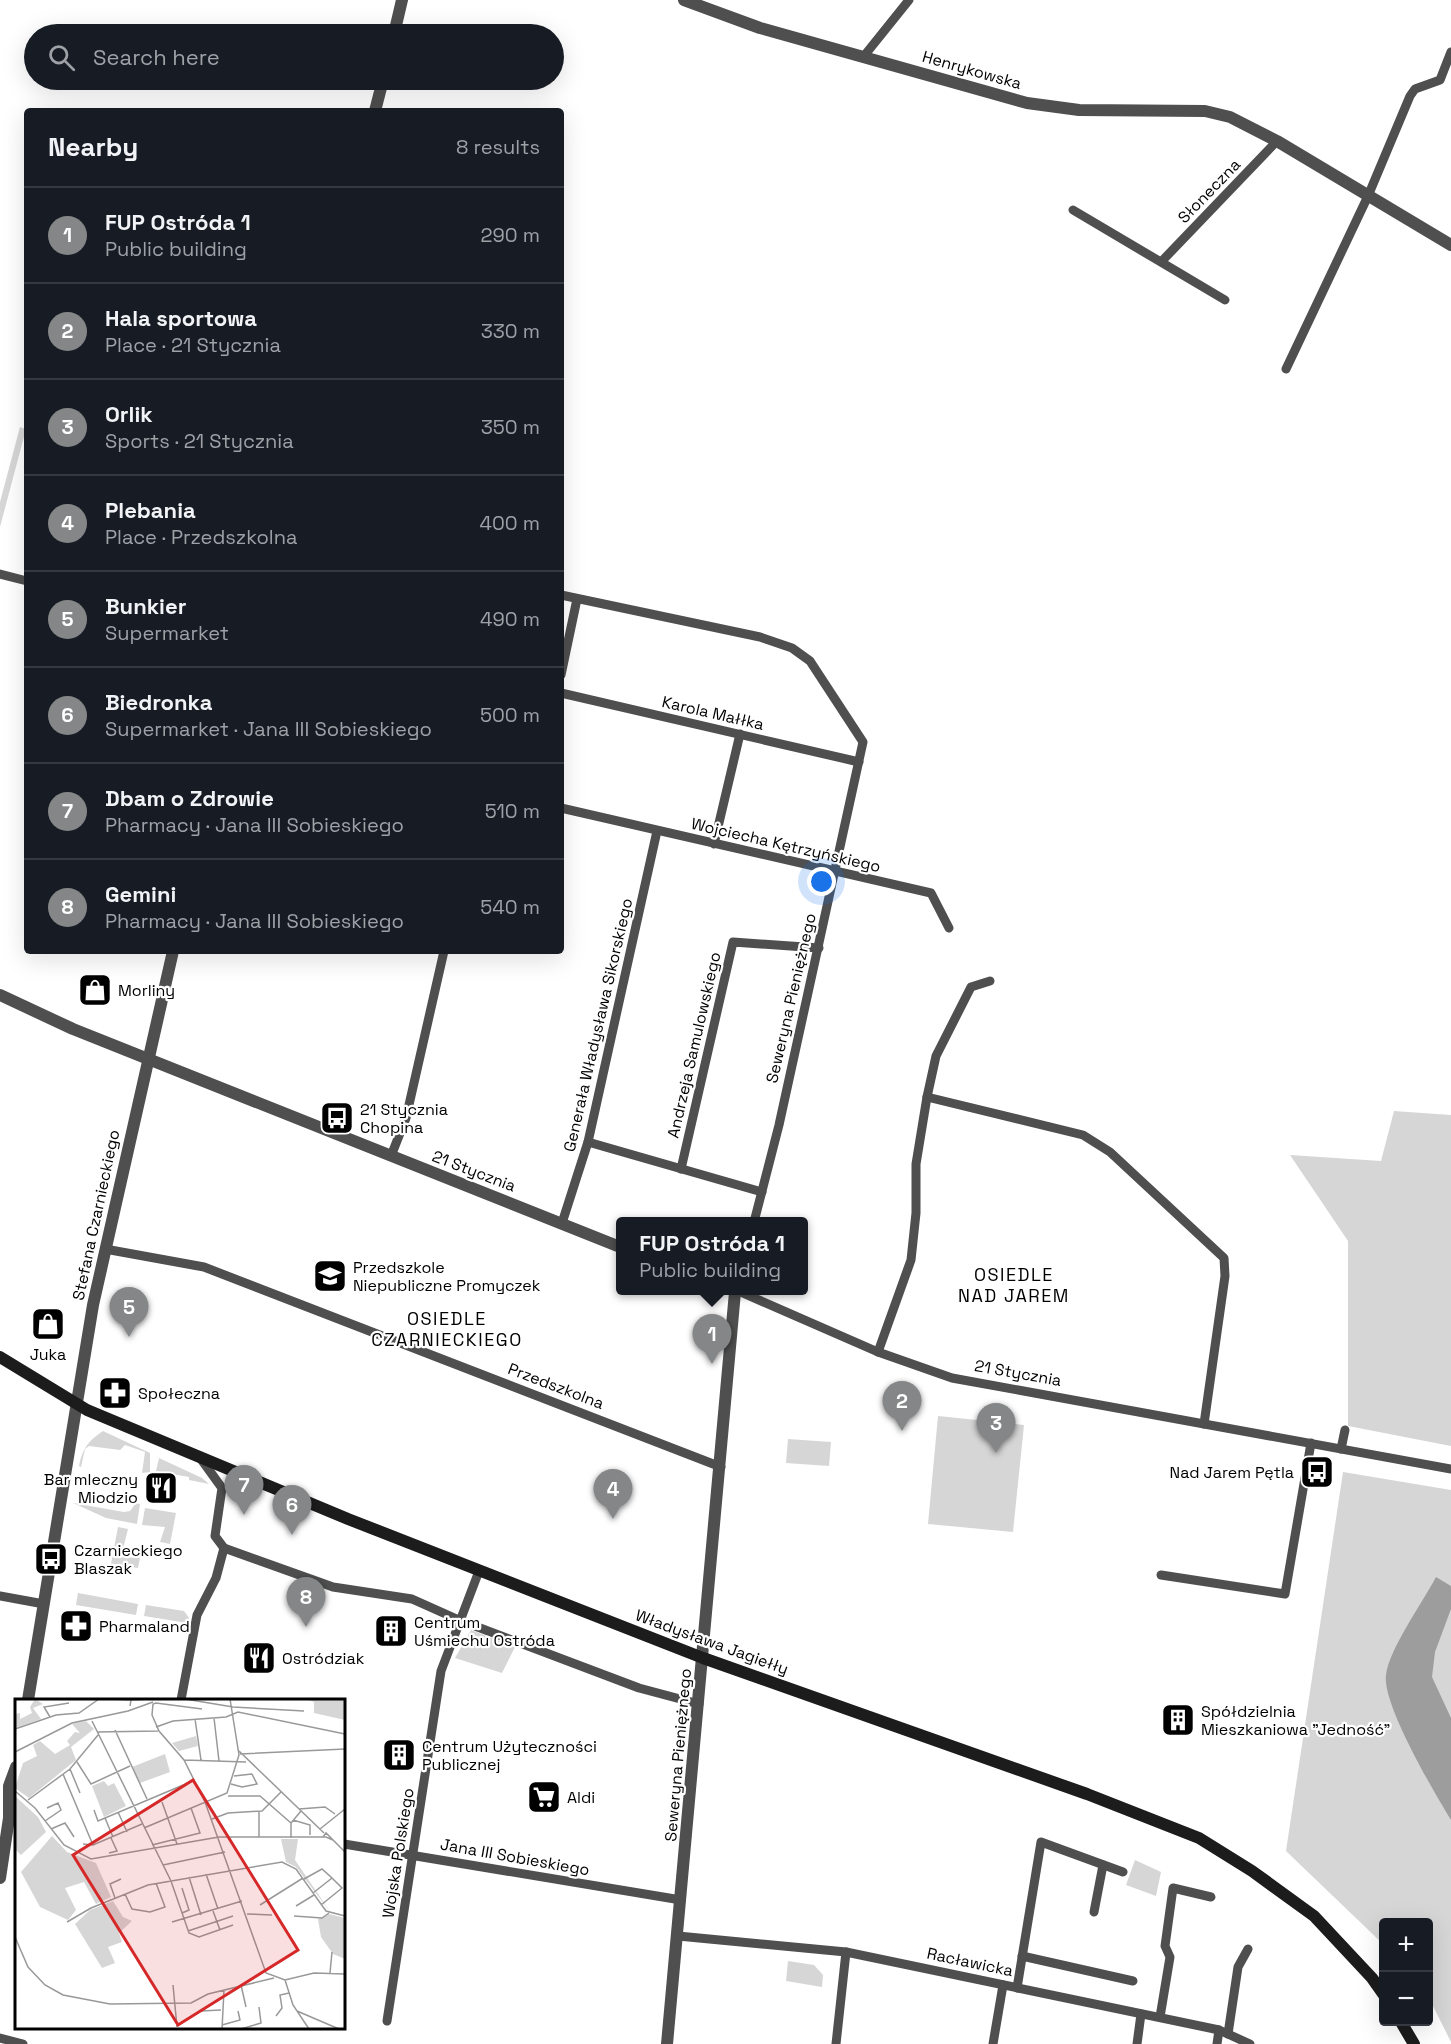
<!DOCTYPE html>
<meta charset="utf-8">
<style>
body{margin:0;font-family:"Space Grotesk",sans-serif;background:#20242c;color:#f1f3f6}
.controls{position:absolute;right:18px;bottom:18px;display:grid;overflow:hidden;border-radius:6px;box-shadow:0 6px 24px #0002}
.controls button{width:54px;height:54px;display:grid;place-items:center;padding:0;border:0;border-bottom:2px solid #363941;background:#171b24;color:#f1f3f6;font:30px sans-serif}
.you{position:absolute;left:822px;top:882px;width:21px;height:21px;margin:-15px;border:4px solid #fff;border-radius:50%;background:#1a73e8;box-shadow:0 0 0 9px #1a73e833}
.badge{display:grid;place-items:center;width:39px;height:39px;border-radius:50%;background:#858687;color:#fff;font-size:20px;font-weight:700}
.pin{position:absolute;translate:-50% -50px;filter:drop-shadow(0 2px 3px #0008)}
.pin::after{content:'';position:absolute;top:32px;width:21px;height:18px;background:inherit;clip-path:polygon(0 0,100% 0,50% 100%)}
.popup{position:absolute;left:616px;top:1217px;width:192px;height:78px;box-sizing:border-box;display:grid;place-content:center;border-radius:6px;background:#171b24;filter:drop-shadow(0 2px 4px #0005);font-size:20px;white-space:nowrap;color:#9ea1a6}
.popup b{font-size:22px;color:#f1f3f6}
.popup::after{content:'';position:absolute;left:50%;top:100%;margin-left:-12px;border:12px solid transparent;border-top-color:#171b24}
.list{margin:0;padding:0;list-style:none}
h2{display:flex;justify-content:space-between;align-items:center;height:78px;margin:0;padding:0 24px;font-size:26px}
h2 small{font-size:20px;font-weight:400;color:#9ea1a6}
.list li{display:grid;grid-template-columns:39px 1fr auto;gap:18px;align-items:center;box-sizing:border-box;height:96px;padding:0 24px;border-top:2px solid #363941}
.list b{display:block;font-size:22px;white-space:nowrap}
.list p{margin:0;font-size:20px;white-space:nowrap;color:#9ea1a6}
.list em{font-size:20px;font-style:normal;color:#9ea1a6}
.icon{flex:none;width:33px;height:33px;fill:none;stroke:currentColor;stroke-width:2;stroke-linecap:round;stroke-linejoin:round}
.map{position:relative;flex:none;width:1451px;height:2044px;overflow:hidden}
.search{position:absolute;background:#171b24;box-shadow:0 6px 24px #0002;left:24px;top:24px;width:540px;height:66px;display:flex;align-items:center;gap:15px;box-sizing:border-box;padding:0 21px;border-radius:33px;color:#9ea1a6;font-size:22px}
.panel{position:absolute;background:#171b24;box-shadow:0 6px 24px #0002;left:24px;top:108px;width:540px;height:846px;border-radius:6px}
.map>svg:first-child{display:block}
.green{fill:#d6d6d6}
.water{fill:#9d9d9d}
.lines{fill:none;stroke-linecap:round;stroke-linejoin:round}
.minor{stroke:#4f4f4f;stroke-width:9}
.tertiary{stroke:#4f4f4f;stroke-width:12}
.secondary{stroke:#1c1c1c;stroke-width:12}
.labels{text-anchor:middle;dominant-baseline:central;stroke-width:4.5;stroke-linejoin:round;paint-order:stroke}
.street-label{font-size:16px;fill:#000;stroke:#fff}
.poi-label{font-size:16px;fill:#000;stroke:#fff;text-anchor:start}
.neighbourhood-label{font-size:18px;letter-spacing:1.5px;fill:#000;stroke:#fff}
.inset-road{fill:none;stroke:#999;stroke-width:1.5}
.view{fill:#d62828;fill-opacity:0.15;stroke:#d62828;stroke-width:3}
.inset-edge{fill:none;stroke:#000;stroke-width:3}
</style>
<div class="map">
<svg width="1451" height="2044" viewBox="0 0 1451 2044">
<rect width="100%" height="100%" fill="#fff"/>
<g class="green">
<path d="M20,427L26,429L0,527V502Z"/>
<path d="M1394,1111L1451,1115V1446L1348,1426V1241L1290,1155L1381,1161Z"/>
<path d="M938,1416L1024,1425L1013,1532L928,1524Z"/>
<path d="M103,1431L150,1453V1472L142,1473L145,1452L125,1445L120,1450L89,1446L85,1449L81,1467L79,1466C82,1449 89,1440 103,1431Z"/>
<path d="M788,1439L831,1442L829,1466L786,1463Z"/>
<path d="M159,1458L202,1478L209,1484L189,1480V1477L156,1471Z"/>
<path d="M1343,1472L1451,1490V2042L1429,1998L1428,1922H1384L1383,1944L1286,1851Z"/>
<path d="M73,1503L124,1512L130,1511L136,1503L140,1504L137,1524L106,1518Z"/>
<path d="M145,1508L176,1513L170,1544L160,1542L165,1527L142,1525Z"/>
<path d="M118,1527L128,1529L121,1557L140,1558L138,1568L111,1564Z"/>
<path d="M78,1593L138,1604L136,1615L76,1605Z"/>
<path d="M146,1605L184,1611L189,1618L186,1634L180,1631L181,1622L144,1616Z"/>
<path d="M471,1630L515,1647L502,1673L455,1658Z"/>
<path d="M1135,1860L1161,1872L1156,1896L1126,1885Z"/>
<path d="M788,1961L814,1965L823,1975L822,1987L786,1981Z"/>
</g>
<path class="water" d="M1436,1577L1451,1586V1609L1435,1652L1432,1677L1451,1718V1820C1434,1792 1382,1704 1386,1675C1389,1649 1423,1602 1436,1577Z"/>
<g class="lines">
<g class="minor">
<path d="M864,56L909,0"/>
<path d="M1073,210L1225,300"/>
<path d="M1162,261L1277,141"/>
<path d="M1286,369L1368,196L1410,96L1415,89L1440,80L1451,52"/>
<path d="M0,574L27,581"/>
<path d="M561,595L760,637L792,648L810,661L863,742L779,1125L754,1222"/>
<path d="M561,675L577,599"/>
<path d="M561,693L859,762"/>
<path d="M561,808L931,893L949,928"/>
<path d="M714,844L740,734"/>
<path d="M927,1097L936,1056L971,987L990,981"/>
<path d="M588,1142L762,1192"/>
<path d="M391,1156L406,1118L444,951"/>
<path d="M681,1169L733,942L819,948"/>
<path d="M562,1223L588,1142L657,831"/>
<path d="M105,1249L204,1267L721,1467"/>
<path d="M736,1290L878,1352L952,1378L1451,1469"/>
<path d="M878,1352L911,1260L916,1213V1164L927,1097L1083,1135L1110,1152L1224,1258L1225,1276L1204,1424"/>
<path d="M1341,1449L1345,1430"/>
<path d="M201,1459L222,1488L215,1536L224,1548"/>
<path d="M1161,1575L1285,1594L1311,1443"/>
<path d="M0,1596L44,1604"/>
<path d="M181,1700L197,1615L216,1578L224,1548L333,1587L412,1599L459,1620L639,1688L699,1704"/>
<path d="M344,1844L681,1900"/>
<path d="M1094,1912L1103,1865"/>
<path d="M678,1936L846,1952L1219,2030L1250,2044"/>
<path d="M1022,1956L1133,1981"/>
<path d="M1017,1988L1041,1842L1123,1872"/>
<path d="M1160,2017L1170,1957L1165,1946L1173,1888L1211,1897"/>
<path d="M387,2021L441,1671L479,1571"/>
<path d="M1228,2034L1238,1967L1248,1949"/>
<path d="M0,2038L23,2044"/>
<path d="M836,2044L846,1952"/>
<path d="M993,2044L1003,1985"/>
<path d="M1137,2044L1141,2014"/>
<path d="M1217,2044L1219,2030"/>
</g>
<g class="tertiary">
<path d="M684,0L760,28L1027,103L1079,110L1205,111L1230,117L1277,141L1451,245"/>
<path d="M394,34L402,0"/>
<path d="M375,111L383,80"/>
<path d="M0,995L73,1029L620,1247"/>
<path d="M28,1700L93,1305L173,951"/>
<path d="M0,1878L9,1818V1786L16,1767"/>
<path d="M667,2044L735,1292L732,1290"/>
</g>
<g class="secondary">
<path d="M0,1357L87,1410L348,1519L703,1658L1087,1794L1199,1838L1252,1871L1314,1916L1372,1978L1384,1995"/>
<path d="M1401,2022L1414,2044"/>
</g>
</g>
<defs>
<symbol id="shop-square" viewBox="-11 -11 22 22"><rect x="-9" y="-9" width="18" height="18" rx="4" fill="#000" stroke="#fff"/><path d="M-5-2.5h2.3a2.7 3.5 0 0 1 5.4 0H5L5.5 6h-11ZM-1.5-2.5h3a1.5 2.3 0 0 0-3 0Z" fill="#fff"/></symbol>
<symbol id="bus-square" viewBox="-11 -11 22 22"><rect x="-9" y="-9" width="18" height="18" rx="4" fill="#000" stroke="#fff"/><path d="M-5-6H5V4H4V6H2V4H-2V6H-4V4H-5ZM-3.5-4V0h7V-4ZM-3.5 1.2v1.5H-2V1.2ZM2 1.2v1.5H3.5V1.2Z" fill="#fff"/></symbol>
<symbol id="school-square" viewBox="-11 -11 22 22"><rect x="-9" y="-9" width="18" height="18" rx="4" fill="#000" stroke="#fff"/><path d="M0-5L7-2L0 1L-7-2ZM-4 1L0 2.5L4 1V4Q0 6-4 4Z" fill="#fff"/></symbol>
<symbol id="pharmacy-square" viewBox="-11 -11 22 22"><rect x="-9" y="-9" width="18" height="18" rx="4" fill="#000" stroke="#fff"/><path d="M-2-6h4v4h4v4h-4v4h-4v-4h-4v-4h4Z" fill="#fff"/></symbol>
<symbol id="restaurant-square" viewBox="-11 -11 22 22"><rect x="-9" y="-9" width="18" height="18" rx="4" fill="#000" stroke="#fff"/><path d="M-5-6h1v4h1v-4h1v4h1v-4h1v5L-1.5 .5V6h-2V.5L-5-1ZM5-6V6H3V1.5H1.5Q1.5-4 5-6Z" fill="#fff"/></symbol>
<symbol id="building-square" viewBox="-11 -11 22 22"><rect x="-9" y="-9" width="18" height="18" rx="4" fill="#000" stroke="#fff"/><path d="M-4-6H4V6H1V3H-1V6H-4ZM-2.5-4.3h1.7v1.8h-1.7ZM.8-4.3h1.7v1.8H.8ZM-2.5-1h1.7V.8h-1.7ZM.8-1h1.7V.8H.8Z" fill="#fff"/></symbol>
<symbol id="supermarket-square" viewBox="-11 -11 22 22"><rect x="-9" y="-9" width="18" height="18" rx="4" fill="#000" stroke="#fff"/><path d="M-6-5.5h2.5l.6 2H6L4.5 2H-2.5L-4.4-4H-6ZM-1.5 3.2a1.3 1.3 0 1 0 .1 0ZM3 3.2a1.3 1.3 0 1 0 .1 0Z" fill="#fff"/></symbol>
</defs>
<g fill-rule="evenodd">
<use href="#shop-square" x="76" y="971" width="38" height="38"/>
<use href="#bus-square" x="318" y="1099" width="38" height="38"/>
<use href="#school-square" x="311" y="1257" width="38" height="38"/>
<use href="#shop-square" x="29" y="1305" width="38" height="38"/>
<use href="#pharmacy-square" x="96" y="1374" width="38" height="38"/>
<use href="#bus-square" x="1298" y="1453" width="38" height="38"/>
<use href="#restaurant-square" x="142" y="1469" width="38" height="38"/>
<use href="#bus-square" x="32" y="1540" width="38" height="38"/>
<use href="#pharmacy-square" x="57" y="1607" width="38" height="38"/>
<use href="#building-square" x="372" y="1612" width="38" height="38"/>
<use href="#restaurant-square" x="240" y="1639" width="38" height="38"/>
<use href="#building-square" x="1159" y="1701" width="38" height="38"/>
<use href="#building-square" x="380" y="1736" width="38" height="38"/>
<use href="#supermarket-square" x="525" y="1778" width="38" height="38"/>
</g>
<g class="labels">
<g class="street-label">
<text transform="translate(972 70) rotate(16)">Henrykowska</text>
<text transform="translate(1209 191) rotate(-46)">Słoneczna</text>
<text transform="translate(713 713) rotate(13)">Karola Małłka</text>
<text transform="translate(786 845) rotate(13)">Wojciecha Kętrzyńskiego</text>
<text transform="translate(791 998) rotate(-77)">Seweryna Pieniężnego</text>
<text transform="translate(598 1025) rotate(-77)">Generała Władysława Sikorskiego</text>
<text transform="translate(694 1045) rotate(-77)">Andrzeja Samulowskiego</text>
<text transform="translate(474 1171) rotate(21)">21 Stycznia</text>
<text transform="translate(96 1215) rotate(-78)">Stefana Czarnieckiego</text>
<text transform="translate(1018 1373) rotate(10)">21 Stycznia</text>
<text transform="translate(556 1386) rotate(21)">Przedszkolna</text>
<text transform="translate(712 1642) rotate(20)">Władysława Jagiełły</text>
<text transform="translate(678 1755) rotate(-85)">Seweryna Pieniężnego</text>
<text transform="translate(398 1853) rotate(-81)">Wojska Polskiego</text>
<text transform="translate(515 1857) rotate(10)">Jana III Sobieskiego</text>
<text transform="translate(970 1962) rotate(12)">Racławicka</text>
</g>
<g class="poi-label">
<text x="118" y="990">Morliny</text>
<text x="360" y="1109">21 Stycznia<tspan x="360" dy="18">Chopina</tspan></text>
<text x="353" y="1267">Przedszkole<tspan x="353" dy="18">Niepubliczne Promyczek</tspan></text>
<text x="48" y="1354" text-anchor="middle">Juka</text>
<text x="138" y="1393">Społeczna</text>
<text x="1294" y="1472" text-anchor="end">Nad Jarem Pętla</text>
<text x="138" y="1479" text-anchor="end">Bar mleczny<tspan x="138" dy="18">Miodzio</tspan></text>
<text x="74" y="1550">Czarnieckiego<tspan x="74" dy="18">Blaszak</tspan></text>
<text x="414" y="1622">Centrum<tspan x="414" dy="18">Uśmiechu Ostróda</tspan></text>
<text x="99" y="1626">Pharmaland</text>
<text x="282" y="1658">Ostródziak</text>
<text x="1201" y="1711">Spółdzielnia<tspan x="1201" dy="18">Mieszkaniowa "Jedność"</tspan></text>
<text x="422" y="1746">Centrum Użyteczności<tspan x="422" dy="18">Publicznej</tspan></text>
<text x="567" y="1797">Aldi</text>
</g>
<g class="neighbourhood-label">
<text x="1014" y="1274">OSIEDLE<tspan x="1014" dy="21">NAD JAREM</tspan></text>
<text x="447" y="1318">OSIEDLE<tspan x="447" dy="21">CZARNIECKIEGO</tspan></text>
</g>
</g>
<g transform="translate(15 1699)">
<rect width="330" height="330" fill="#fff"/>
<path d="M20,0L28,5L18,9L26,20L0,29V15L5,14V20L17,14L15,8ZM290,0H330V21L299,14V3ZM71,22L79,30L56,48L61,61L14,99L0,89L8,64L22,57L18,46L25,42L40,55L55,46L52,42L60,33L65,34L57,25ZM181,37L183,47L164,52L157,44ZM150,55L155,73L125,84L117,68ZM89,82L93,87L99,84L111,107L89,118L77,87ZM0,97L23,118L31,133L6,156L0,150ZM37,137L52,153L81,164L96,198L81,205L69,183L50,189L61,211L53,221L25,208L6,173ZM266,140H283L280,161L316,214L281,168L271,163ZM98,202L108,218L117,222L104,234L107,243L93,248L100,264L87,269L60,225L75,211ZM314,215L330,219V260L318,255L306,238L303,220Z" fill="#d6d6d6"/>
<path class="inset-road" d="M95,0L116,1M170,0L218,8L289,12M115,7L116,1L137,0M187,10L141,4L138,5L137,16L144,32L169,61L190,103L251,274L270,281L299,274L330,275M35,18L29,8L54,4M199,19L204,62M180,20L186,61M77,22L156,182L174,234L184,238L218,226M141,28L158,22L211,18L223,13L330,35M0,30L41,16L64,14L84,0M100,31L132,100M82,33L143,32M224,52L309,134M0,53L57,24L113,12L138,3M225,55L330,50M169,61L231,63M62,63L76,85L115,67M55,70L65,94M48,75L78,146M219,77L237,75M216,85L227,88L242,85L237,75M0,92L20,109L49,146L76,160L204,138H311L318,141M213,97H245L276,124M13,101L55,70L83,36M147,103L162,145M284,110L310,108L320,115M79,111L83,122L180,81M103,113L112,133M90,119L98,138M197,120L213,114L247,112L266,93M278,121L295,126V136M30,122L46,111L43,104L32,109M129,129L212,94L224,56L215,0M36,130L50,124L59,138M305,130L330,110M244,138V112M308,138L311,134L330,153M276,139V124L286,112M68,145L78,146L127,125M137,146L185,134L176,109M94,154L102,152L96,139M148,166L210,153M191,175L203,210M174,178L186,216M289,180L307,170L317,179L298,194M110,195L117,210L135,213L150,208L141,184M100,199L95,185L106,180M245,206L288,179M306,206L327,189L317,179M281,207L299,196M198,212L205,231M167,214L174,211L167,189M232,215L257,216M279,217L307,219L314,214M52,223L76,209L133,186L267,163L281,170L311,212L330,217M157,223L227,202M173,232L218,217M0,238L13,268L30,286L48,296L95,305L176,304L193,295L259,279M315,274L317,253M270,281L278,306L294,330M158,286L162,328M226,286L231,308M186,312L206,311M282,312L324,330M261,317L267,309L265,296L274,294M207,326L225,321L223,312M207,330L209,291M226,330L246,324L244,308"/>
<path class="view" d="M178,81L283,251L163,326L58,156Z"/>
<rect width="330" height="330" class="inset-edge"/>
</g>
</svg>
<div class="controls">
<button>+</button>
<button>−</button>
</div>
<div class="you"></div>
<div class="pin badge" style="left:712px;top:1364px">1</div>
<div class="popup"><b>FUP Ostróda 1</b>Public building</div>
<div class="pin badge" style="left:902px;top:1431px">2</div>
<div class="pin badge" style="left:996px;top:1453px">3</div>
<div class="pin badge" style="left:613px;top:1519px">4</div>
<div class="pin badge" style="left:129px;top:1337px">5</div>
<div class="pin badge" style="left:292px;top:1535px">6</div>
<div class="pin badge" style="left:244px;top:1515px">7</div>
<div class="pin badge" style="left:306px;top:1627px">8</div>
<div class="search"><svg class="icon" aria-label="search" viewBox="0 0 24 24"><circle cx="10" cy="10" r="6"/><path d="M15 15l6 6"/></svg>Search here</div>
<section class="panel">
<h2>Nearby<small>8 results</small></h2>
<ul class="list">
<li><span class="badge">1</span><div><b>FUP Ostróda 1</b><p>Public building</p></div><em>290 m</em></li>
<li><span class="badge">2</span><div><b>Hala sportowa</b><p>Place · 21 Stycznia</p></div><em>330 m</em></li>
<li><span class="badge">3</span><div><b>Orlik</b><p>Sports · 21 Stycznia</p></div><em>350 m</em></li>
<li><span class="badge">4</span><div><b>Plebania</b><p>Place · Przedszkolna</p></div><em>400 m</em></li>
<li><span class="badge">5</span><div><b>Bunkier</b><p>Supermarket</p></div><em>490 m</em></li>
<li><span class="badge">6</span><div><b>Biedronka</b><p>Supermarket · Jana III Sobieskiego</p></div><em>500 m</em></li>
<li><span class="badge">7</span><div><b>Dbam o Zdrowie</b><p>Pharmacy · Jana III Sobieskiego</p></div><em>510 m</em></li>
<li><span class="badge">8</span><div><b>Gemini</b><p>Pharmacy · Jana III Sobieskiego</p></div><em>540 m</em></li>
</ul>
</section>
</div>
